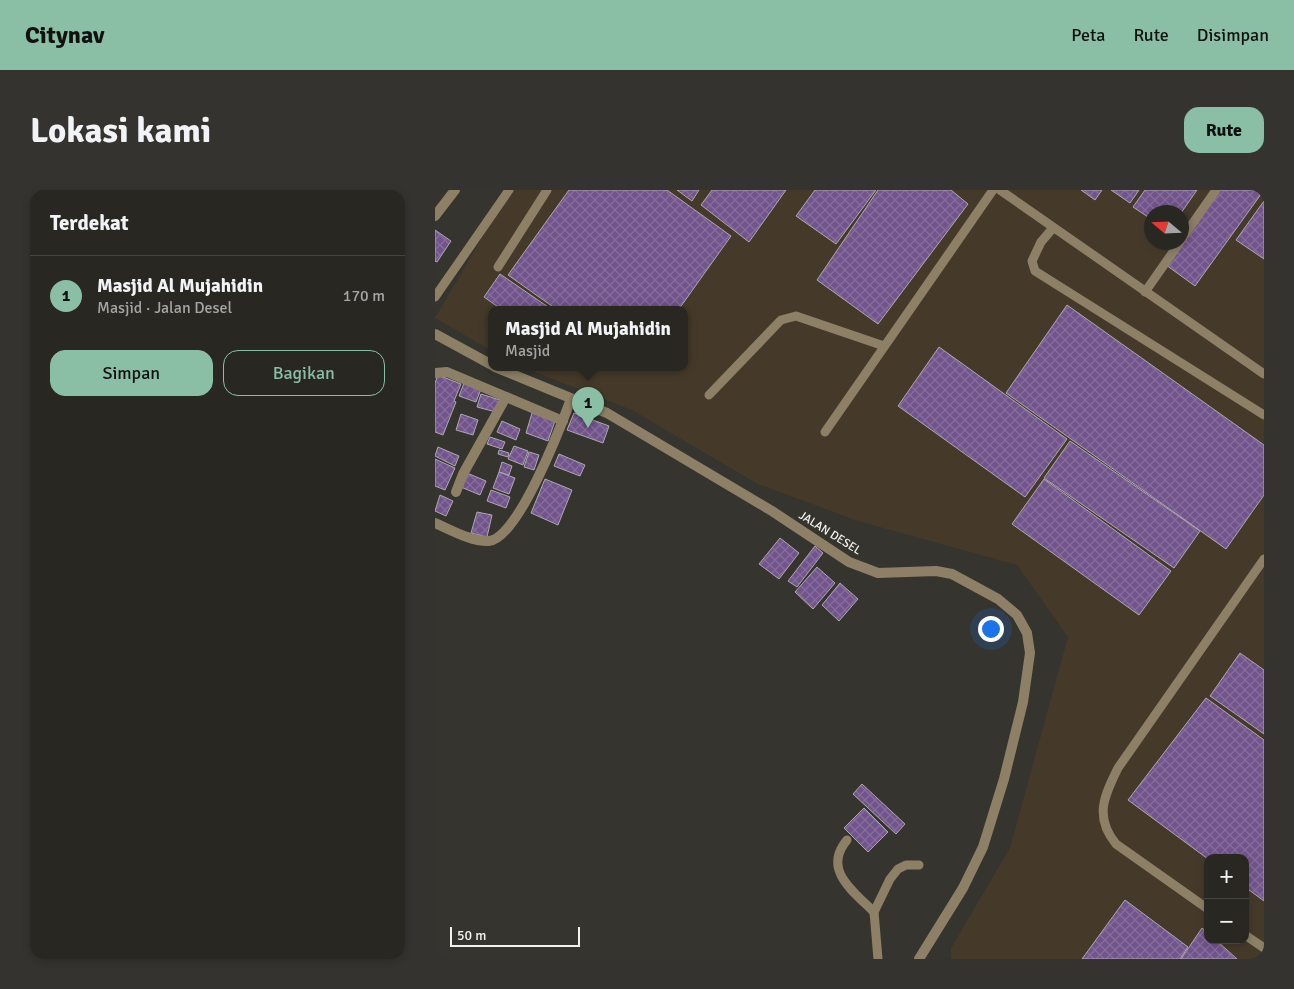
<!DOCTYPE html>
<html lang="id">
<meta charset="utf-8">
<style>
body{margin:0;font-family:Signika,sans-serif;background:#34332f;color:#f1f3f6}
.controls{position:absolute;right:15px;bottom:15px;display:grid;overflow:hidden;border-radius:10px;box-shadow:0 2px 8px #0003}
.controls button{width:45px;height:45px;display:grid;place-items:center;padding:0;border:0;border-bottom:1px solid #444440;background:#282722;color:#f1f3f6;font:25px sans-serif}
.compass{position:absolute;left:709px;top:15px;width:45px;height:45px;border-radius:50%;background:#282722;box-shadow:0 2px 8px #0003;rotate:289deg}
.scale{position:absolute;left:15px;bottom:12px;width:130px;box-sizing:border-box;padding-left:5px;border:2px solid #f3f2ee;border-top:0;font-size:14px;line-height:18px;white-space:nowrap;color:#f3f2ee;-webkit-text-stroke:4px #35342e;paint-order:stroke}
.you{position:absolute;left:555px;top:438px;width:18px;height:18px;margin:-12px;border:4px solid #fff;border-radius:50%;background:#1a73e8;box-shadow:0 0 0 8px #1a73e833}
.badge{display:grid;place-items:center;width:32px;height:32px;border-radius:50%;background:#8abfa5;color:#111;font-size:16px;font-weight:700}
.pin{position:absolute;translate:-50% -41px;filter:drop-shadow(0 1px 2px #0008)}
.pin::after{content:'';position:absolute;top:26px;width:18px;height:15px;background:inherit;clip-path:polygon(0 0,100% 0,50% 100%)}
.popup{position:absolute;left:53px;top:116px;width:200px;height:65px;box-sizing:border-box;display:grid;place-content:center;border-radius:10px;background:#282722;filter:drop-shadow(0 1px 4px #0005);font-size:16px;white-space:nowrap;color:#a5a5a5}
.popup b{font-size:19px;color:#f1f3f6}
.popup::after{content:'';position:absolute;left:50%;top:100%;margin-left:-10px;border:10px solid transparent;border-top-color:#282722}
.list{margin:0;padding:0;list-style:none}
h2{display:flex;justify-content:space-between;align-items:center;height:65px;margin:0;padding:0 20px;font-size:21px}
h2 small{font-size:16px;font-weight:400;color:#a5a5a5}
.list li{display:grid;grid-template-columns:32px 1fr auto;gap:15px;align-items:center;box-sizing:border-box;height:80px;padding:0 20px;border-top:1px solid #444440}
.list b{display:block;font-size:19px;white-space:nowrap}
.list p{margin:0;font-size:16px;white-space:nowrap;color:#a5a5a5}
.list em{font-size:16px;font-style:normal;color:#a5a5a5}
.actions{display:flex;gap:10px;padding:15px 20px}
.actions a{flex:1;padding:11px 0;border:1px solid #8abfa5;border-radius:15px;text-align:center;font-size:18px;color:#8abfa5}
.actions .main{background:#8abfa5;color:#111}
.map{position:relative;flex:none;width:829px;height:769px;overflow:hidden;border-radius:15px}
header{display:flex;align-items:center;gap:30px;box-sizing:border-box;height:70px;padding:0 25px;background:#8abfa5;color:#111}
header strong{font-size:24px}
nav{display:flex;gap:28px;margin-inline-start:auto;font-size:18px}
.intro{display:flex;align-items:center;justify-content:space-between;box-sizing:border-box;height:120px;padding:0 30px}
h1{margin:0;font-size:35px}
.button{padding:12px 22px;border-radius:15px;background:#8abfa5;color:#111;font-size:18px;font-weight:700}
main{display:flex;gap:30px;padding:0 30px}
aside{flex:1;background:#282722;border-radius:15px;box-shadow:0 2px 8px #0003}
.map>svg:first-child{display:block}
.industrial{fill:#453a2a;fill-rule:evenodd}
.building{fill:url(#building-cross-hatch);stroke:#aba8af}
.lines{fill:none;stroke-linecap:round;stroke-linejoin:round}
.lane{stroke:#8d8066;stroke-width:9}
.street{stroke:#8d8066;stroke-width:10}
.labels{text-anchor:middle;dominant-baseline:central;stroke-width:4.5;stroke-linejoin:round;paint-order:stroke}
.street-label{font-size:12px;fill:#f3f2ee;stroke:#35342e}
</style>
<header>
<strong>Citynav</strong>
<nav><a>Peta</a><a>Rute</a><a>Disimpan</a></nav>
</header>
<div class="intro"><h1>Lokasi kami</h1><a class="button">Rute</a></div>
<main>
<aside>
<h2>Terdekat<small></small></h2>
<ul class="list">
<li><span class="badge">1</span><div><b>Masjid Al Mujahidin</b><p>Masjid · Jalan Desel</p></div><em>170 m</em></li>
</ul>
<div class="actions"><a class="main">Simpan</a><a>Bagikan</a></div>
</aside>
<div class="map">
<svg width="829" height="769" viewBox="0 0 829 769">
<defs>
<pattern id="building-cross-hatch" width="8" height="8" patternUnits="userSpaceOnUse" patternTransform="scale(1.25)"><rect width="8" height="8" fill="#72548c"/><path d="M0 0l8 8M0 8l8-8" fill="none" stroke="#876d9c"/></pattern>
</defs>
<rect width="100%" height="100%" fill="#35342e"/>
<path class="industrial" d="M75,0H829V769H516V758L575,658L633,447L582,375L423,331L321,293L197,220L87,177H249V119H57V161L0,128ZM716,22H746V52H716ZM773,668H810V750H773Z"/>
<g class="building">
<path d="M134,0H232L296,46L244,119H121L73,85Z"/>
<path d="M242,0H264L257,11Z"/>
<path d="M277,0H351L314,52L266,15Z"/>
<path d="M380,0H441L401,54L361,26Z"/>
<path d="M443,0H516L533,14L443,134L382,90Z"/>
<path d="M646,0H667L660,10Z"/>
<path d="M676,0H704L695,13Z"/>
<path d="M710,0H762L746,23L716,22V29L698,17Z"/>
<path d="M785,0H829L760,96L731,75Z"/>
<path d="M829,11V69L801,50Z"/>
<path d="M0,40L16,51L2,72L0,71Z"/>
<path d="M65,84L116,119H66L49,107Z"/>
<path d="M632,115L829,255V305L791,359L571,203Z"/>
<path d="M504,157L632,249L590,307L463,216Z"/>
<path d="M146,177H160L156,183Z"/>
<path d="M3,185L26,194L19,211L21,212L8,245L0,242V193Z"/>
<path d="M29,193L46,199L41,212L24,206Z"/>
<path d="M46,204L65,210L61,222L42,217Z"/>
<path d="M97,223L120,231L113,251L91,243Z"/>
<path d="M139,223L174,236L168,253L132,240Z"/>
<path d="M26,224L43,230L38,245L21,240Z"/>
<path d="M67,231L85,239L81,250L62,242Z"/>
<path d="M55,247L70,252L67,259L52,254Z"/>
<path d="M635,251L765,341L739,378L609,288Z"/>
<path d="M79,256L93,261L88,275L73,269Z"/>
<path d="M3,257L24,266L20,276L0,266Z"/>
<path d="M64,260L74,263L73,267L63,264Z"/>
<path d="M94,262L104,265L99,280L89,277Z"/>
<path d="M124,264L150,275L145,286L119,276Z"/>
<path d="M0,269L20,278L10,300L0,296Z"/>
<path d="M67,272L77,276L74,285L64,282Z"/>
<path d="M64,282L80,288L74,304L58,298Z"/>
<path d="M32,283L51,291L45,305L26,297Z"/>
<path d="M110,289L137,300L123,335L96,323Z"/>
<path d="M609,289L736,381L704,425L577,334Z"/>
<path d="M56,300L75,307L71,318L52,311Z"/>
<path d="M5,305L18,311L11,326L0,321Z"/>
<path d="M42,322L57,325L52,347L36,343Z"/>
<path d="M345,348L364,363L344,389L324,374Z"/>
<path d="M380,356L388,363L362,397L353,391Z"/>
<path d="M382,377L400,393L378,419L360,402Z"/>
<path d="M405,393L423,409L404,431L387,415Z"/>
<path d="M805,463L829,480V544L775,506Z"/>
<path d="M771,508L829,550V711L810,697V668L773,669L693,610Z"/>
<path d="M427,594L470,634L461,644L418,604Z"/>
<path d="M429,618L453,642L433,662L409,638Z"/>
<path d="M690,710L753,757L745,769H647Z"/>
<path d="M767,738L773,743V750H781L802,769H746Z"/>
</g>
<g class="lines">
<g class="lane">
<path d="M565,0L829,184"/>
<path d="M618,38L606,52L597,71L600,81L829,225"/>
<path d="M746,50L781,0"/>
<path d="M63,77L112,0"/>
<path d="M710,102L745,52"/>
<path d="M0,107L74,0"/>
<path d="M274,205L346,130L361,126L449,156"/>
<path d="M390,242L558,0"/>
<path d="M412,650C387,680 418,701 439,722"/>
<path d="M773,719L681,654C659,627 669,606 683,578L829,369"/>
<path d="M810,745L829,758"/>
<path d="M443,769L439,722L455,689L463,679L471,675H484"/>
</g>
<g class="street">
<path d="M0,26L20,0"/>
<path d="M0,144L57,175"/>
<path d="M60,177L172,223L337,321L414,372L443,383L501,381L517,384L563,409L582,425L592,443L595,463L588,512L569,589L548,657L528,698L484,769"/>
<path d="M0,183L12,182L128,231"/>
<path d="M21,302L28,284L71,207"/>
<path d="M0,333C16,340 37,352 54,351C83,349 126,236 136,209"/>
</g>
</g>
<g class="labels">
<g class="street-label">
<text transform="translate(395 343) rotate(32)">JALAN DESEL</text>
</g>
</g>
</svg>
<div class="controls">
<button>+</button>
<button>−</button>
</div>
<svg class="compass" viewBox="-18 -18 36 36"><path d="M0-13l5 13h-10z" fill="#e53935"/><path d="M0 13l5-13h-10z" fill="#a5a5a5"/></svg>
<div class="scale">50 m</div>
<div class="you"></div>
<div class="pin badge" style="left:153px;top:238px">1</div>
<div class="popup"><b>Masjid Al Mujahidin</b>Masjid</div>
</div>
</main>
